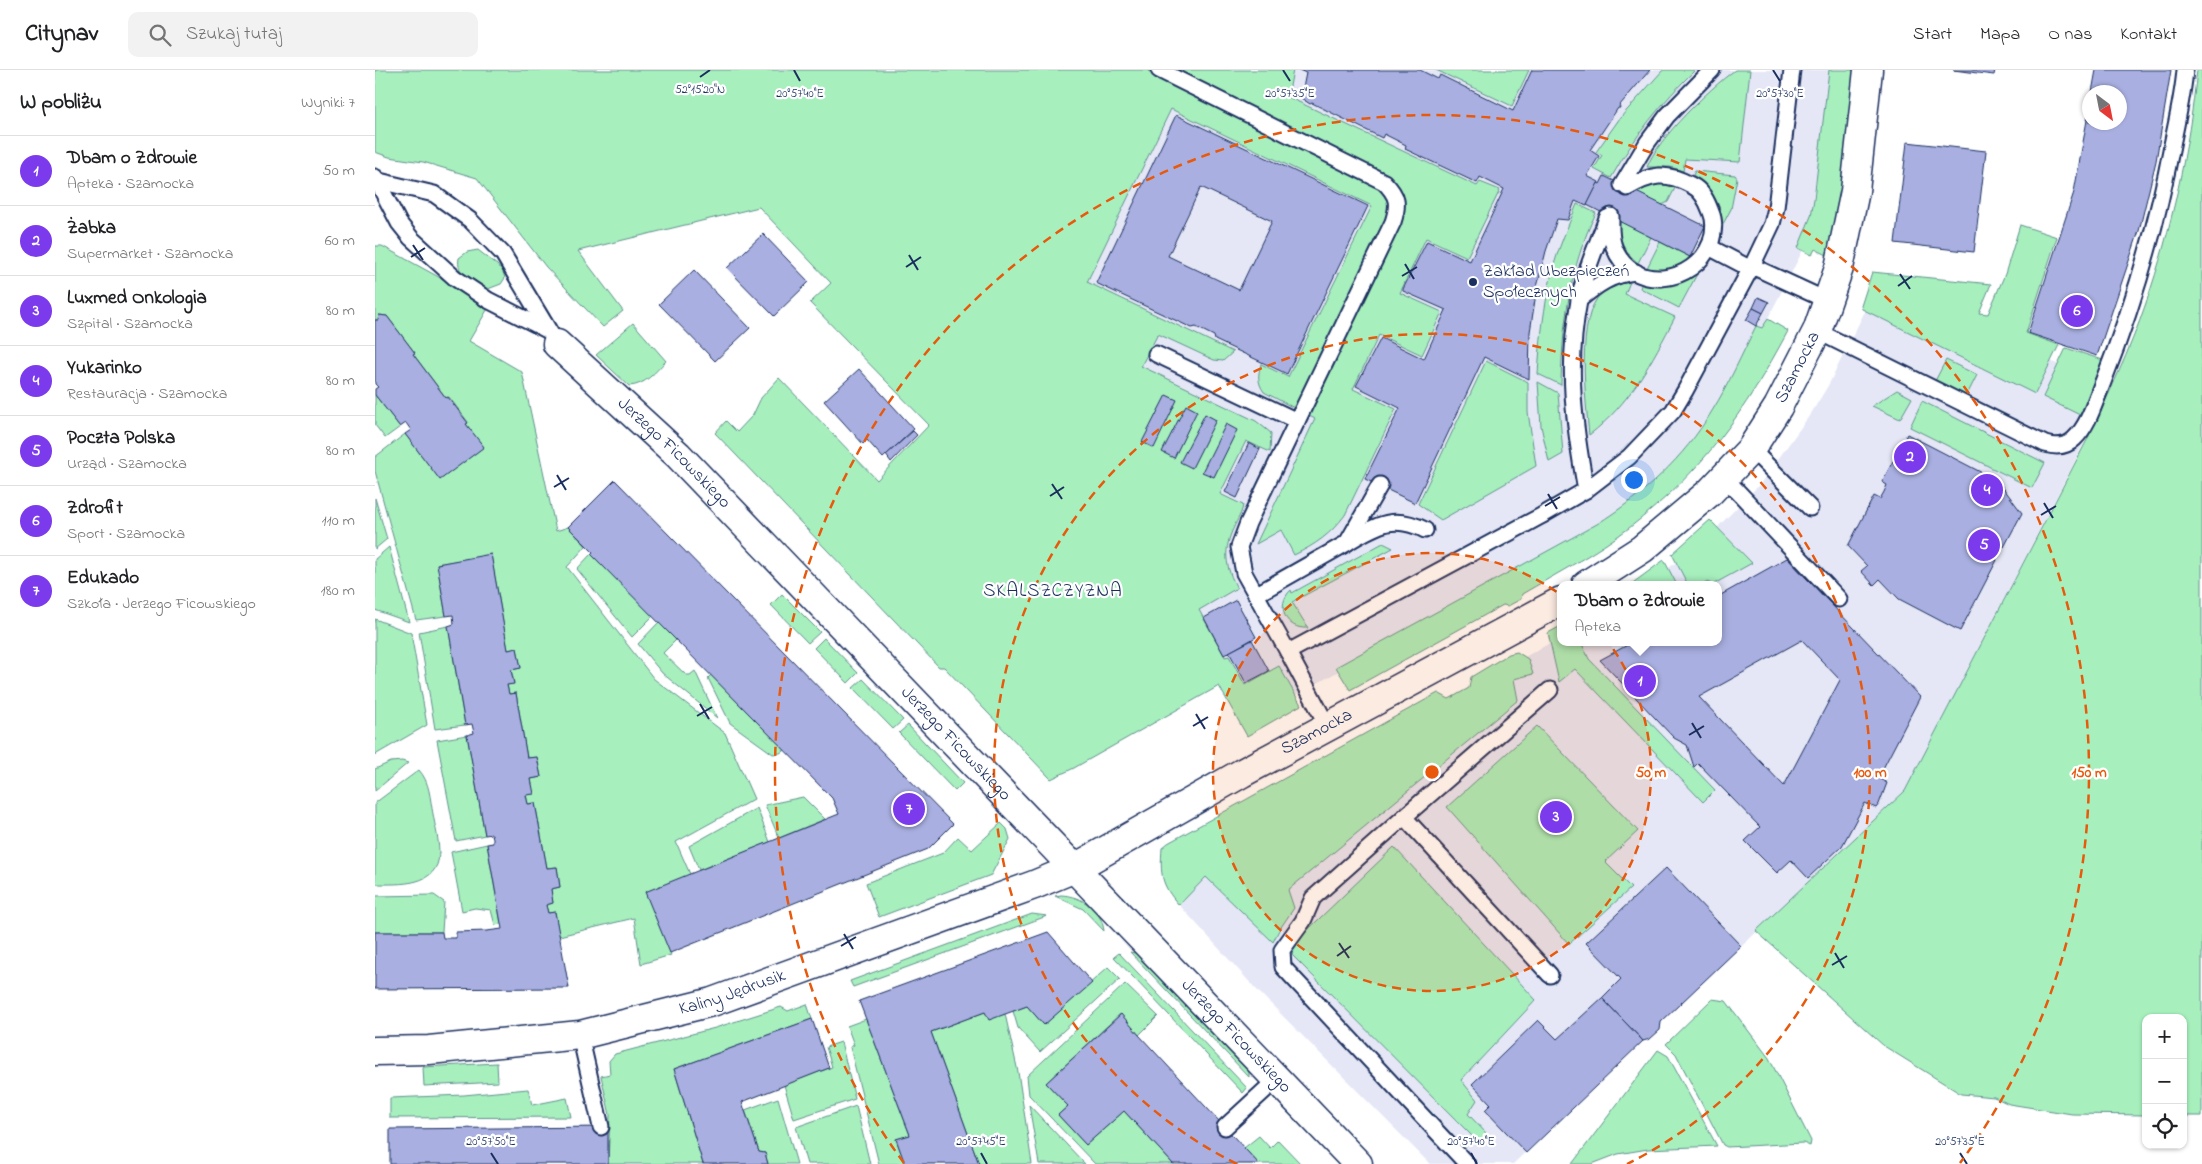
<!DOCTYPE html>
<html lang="pl">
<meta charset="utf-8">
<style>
body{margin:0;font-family:"Indie Flower",sans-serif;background:#f2f2f2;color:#202124}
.controls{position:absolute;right:15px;bottom:15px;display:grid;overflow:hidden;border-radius:10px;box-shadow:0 1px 4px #0004}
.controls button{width:45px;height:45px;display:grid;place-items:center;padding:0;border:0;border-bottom:1px solid #e0e0e0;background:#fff;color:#202124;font:25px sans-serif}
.compass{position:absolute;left:1707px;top:15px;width:45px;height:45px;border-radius:50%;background:#fff;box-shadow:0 1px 4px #0004;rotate:148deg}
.you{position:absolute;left:1258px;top:409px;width:18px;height:18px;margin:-12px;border:4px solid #fff;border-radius:50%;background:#1a73e8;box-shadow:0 0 0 8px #1a73e833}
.badge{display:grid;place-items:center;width:32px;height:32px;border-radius:50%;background:#7c3aed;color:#fff;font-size:16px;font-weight:700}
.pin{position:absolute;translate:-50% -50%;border:2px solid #fff;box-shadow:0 1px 5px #0006}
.popup{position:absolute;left:1182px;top:511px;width:165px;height:65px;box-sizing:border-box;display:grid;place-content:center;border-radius:10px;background:#fff;filter:drop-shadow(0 1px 4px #0005);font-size:16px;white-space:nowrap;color:#757577}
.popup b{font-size:19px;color:#202124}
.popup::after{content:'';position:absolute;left:50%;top:100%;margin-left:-10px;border:10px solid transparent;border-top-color:#fff}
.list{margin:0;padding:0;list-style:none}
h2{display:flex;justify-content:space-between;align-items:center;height:65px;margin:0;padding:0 20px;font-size:21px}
h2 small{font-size:16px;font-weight:400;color:#757577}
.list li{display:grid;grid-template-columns:32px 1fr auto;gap:15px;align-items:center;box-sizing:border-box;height:70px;padding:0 20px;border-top:1px solid #e0e0e0}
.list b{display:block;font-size:19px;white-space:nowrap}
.list p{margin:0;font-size:16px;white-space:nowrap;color:#757577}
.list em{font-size:16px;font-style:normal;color:#757577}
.icon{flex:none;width:28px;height:28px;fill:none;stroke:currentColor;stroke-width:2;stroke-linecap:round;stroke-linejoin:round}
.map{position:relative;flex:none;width:1827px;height:1094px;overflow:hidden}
header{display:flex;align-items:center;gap:30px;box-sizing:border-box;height:70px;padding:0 25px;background:#fff;border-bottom:1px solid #e0e0e0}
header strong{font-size:24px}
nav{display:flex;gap:28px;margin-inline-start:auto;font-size:18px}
.search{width:350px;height:45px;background:#f2f2f2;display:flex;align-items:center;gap:12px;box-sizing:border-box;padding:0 18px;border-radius:10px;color:#757577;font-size:19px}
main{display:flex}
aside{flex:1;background:#fff}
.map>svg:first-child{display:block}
.built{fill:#e5e7f6}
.green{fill:#a7f0bd;stroke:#61908e}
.building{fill:#a9b0e1;stroke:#1b2f5e;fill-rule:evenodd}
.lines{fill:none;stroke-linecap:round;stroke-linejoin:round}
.lane-casing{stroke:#1b2f5e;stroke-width:19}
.street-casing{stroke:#1b2f5e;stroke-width:31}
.lane{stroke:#fff;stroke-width:15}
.street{stroke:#fff;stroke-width:28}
.ticks{fill:none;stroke:#1b2f5e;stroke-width:2}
.ring{fill:none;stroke:#e8590c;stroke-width:2.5;stroke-dasharray:9 6}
.poi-dot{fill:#1b2f5e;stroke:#fff;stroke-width:2}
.labels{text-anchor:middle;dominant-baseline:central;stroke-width:4.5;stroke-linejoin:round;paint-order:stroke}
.poi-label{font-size:18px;fill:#1b2f5e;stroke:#fff;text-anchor:start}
.street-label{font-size:18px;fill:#1b2f5e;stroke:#fff}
.neighbourhood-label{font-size:19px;letter-spacing:1px;fill:#1b2f5e;stroke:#fff}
.ticks-label{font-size:12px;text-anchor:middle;fill:#1b2f5e;stroke:#fff;stroke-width:4.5;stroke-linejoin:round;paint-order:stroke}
.centre{fill:#e8590c;stroke:#fff;stroke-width:2.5}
.ring-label{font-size:15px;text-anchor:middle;font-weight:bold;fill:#e8590c;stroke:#fff;stroke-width:4.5;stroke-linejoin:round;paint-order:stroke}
</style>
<header>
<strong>Citynav</strong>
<div class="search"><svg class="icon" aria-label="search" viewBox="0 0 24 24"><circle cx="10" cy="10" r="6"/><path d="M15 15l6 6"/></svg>Szukaj tutaj</div>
<nav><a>Start</a><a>Mapa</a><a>O nas</a><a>Kontakt</a></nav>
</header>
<main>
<aside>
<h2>W pobliżu<small>Wyniki: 7</small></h2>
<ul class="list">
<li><span class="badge">1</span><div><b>Dbam o Zdrowie</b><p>Apteka · Szamocka</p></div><em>50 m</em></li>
<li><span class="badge">2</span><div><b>Żabka</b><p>Supermarket · Szamocka</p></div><em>60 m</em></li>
<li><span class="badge">3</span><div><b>Luxmed Onkologia</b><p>Szpital · Szamocka</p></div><em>80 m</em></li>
<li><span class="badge">4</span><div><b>Yukarinko</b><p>Restauracja · Szamocka</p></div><em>80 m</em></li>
<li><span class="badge">5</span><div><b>Poczta Polska</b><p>Urząd · Szamocka</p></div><em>80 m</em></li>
<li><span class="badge">6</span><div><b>Zdrofit</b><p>Sport · Szamocka</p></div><em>110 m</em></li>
<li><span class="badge">7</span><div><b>Edukado</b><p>Szkoła · Jerzego Ficowskiego</p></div><em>180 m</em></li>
</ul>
</aside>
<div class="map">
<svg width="1827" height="1094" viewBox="0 0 1827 1094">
<rect width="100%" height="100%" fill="#fff"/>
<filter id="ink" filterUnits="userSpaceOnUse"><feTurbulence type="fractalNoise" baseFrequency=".02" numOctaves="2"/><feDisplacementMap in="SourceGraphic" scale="10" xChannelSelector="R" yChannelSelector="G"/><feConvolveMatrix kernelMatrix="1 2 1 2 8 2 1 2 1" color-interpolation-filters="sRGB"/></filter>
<g filter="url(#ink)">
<g class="built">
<path d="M696,0H1469L1437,185L1428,180L1393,248L1401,255L1281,425L969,611L964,601L903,635L872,666L800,534L755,400L660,22Z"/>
<path d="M1491,239L1654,280L1736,321L1530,721L1287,952L1285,960L1275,969L1267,971L1138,1094H1055L880,918L798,828L805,778L1186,567V572H1344V515H1272L1332,468L1385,414L1437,342L1454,314Z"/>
</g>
<g class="green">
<path d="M0,0H918L913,27L1102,116L1105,112L1125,120L1092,187L1051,168L1025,223L1067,242L1047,285L1004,265L978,319L1021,339L970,445C956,464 940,475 919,485L906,460L881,474L940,349L889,322C882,312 883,305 886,294L913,307L997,136L796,39L712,212L858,282L848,291L839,290L783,264L766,296L881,351L896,363L895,382L871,371L845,424L868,435C867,443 862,450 859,457C848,479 850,497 862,518L824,540L850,587L854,586L870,615L904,596L926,635L872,666L844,616L699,698L676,709L569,597H564L340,363L351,351L362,362L378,345L386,328L404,308L502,410L554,355L435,233L456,213L384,137L203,181L248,241L228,257L171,197L102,108L48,92L14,87L0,82Z"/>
<path d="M1061,0H1154L1137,36Z"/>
<path d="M1288,0H1320C1287,32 1259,67 1236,108L1219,99L1227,85L1221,82L1245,48Z"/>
<path d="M1360,0H1375L1365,92L1310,89L1308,101L1295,97H1272C1283,68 1334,19 1360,0Z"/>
<path d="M1454,0H1480C1474,62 1468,125 1452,185L1440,179L1437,185L1423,178L1436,146L1439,129Z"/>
<path d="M1822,0H1827V1046H1808V948H1771V1045L1697,1044L1634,1034L1619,1027L1586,1024L1509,976L1381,861L1530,721L1711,372C1733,326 1755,280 1771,233C1797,158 1814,78 1822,0Z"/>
<path d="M1320,101L1360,105L1362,108L1356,139L1347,156C1348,134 1335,118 1318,105Z"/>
<path d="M1285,113L1301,116L1293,132L1287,135L1260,122Z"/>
<path d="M1202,134L1221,143C1195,195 1187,257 1186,315L1163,304C1165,271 1169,235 1177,203C1182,180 1193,157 1202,134Z"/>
<path d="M1245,151L1276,167L1263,193C1250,182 1242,168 1245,151Z"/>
<path d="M1645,155L1682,167L1651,263L1684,275L1660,324L1487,239L1486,236L1497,202L1616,214L1604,243L1613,244L1630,204Z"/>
<path d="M1285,172L1315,187C1305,200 1287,202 1272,198Z"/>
<path d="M0,176H7L115,235L94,271L147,302L181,461L193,457L211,476L192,497L279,609L350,663L379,729L301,772L315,804L295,883L296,885L266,894L259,848L184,866L180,842L173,843L171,835L178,833L176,819L185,817L182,797L172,798L160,733L153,734L151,725L156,709L166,707L162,687L152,688L141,623L134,624L132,615L139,613L136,600L146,598L142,578L133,580L116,485L62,494L71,546L41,550L0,401V387L30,364L65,409L108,377L91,354L93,352L74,327L71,328L38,284L40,283L12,246L4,245L3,250H0Z"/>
<path d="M103,180L127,199L130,208L126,214L105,222C95,212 81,204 84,188L92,182Z"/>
<path d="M1322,204L1304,238L1265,218L1267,213C1287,220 1305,217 1322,204Z"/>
<path d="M1255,212L1250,224L1300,247C1277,291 1255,334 1214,365C1211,332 1200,246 1227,223C1235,217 1245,214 1255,212Z"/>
<path d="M1393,249L1413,261C1369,343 1329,400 1254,458C1221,483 1183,503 1147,524L1146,529L1133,536L1128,535L975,620L961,597L1222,454C1268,425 1309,388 1337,341C1354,314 1367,284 1381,256L1387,258Z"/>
<path d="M258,253L291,291C280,302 271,315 254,316L221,285Z"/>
<path d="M1691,278L1731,291L1705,345L1668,327Z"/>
<path d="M1571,290L1602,305L1591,327L1560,311Z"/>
<path d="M1111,291L1153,312V342L1161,396L1066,450L1043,434Z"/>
<path d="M1163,312L1183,323L1188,384L1174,392L1166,356Z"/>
<path d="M1522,320L1537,328L1525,349L1497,336Z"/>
<path d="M0,325L25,357L10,368L0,355Z"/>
<path d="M1547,331L1670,393L1657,418L1535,357Z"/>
<path d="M0,428L12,469L0,479Z"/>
<path d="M1335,450L1377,493L1337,515L1333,512L1327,515H1313L1297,484Z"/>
<path d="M1008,473L1018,478L917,532L933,558C910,560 900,535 916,520L917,523Z"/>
<path d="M14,477L34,552L0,540V489Z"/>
<path d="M216,484L278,546L257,567L202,499Z"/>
<path d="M1289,490L1302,515H1255Z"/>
<path d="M407,524L445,562L433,573L396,535Z"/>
<path d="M0,549L36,563L52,655L0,685Z"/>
<path d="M284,552L301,570L288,583L311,605H315L320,601L342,648L287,603L263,574Z"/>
<path d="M73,556L90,655L60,659L44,562Z"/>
<path d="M1186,556V572H1206L1214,589L1340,720L1328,732L1200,599L1184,612L1173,563Z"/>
<path d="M449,568L483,603L473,613L439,578Z"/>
<path d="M1142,582L1153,589L1158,604L1139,609L1143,630L913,820L919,838L904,860L898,872L831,807L804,835C786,815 785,804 787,778L793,773L1063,623L1074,629L1094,618L1096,607L1134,584Z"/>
<path d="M336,605L410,680L405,683L398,684L355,653L333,608Z"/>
<path d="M488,609L528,650L518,659L478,618Z"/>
<path d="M533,655L588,713L580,721L524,663Z"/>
<path d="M1162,656L1263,761L1230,792L1256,818L1194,874L1072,737Z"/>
<path d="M92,665L110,765L81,771L62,670Z"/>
<path d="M27,691L33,693L0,721V699L16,692Z"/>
<path d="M44,700C55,712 55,729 58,744C60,756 64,770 64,783C64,817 24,814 0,814V733Z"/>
<path d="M428,727L450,749L404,768L390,735Z"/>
<path d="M382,738L395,772L324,800L314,776Z"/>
<path d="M626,753L632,759L635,769L616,805L504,847L491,813L568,783L583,767L597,780Z"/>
<path d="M112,774L126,854L120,855L116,840L100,838L87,841L76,782Z"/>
<path d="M1019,777L1161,930L1086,1010L1102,1030L1093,1044L1112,1064L1105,1074L917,885L920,872Z"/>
<path d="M59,825L69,832L67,862H0V826Z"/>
<path d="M686,825C707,826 727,840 729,861L708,839L680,826Z"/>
<path d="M657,844L672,846L478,917L475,911Z"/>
<path d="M755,882L760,883L874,1002V1007Z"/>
<path d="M744,883L872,1018L868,1023L739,887Z"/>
<path d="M733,897L745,909L665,982L643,958L638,941L652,936L669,955Z"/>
<path d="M750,914L783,946L764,965L745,944L671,1013L693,1036L683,1045L711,1075L749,1041L798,1094H720L654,1025L652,1006Z"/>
<path d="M1337,929L1351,931L1394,988L1436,1071L1435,1076L1428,1073L1352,1077L1348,1075L1301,984L1291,974Z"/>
<path d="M432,934L437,949L299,999L328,1094H233L235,1045L226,1006L235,1004L234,991L240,984L340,958L406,937L413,941Z"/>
<path d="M610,942L630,944L643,1002L657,1094H604L556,962Z"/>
<path d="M491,949L535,1065L521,1069L530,1094H504L475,977L479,975L472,956Z"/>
<path d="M466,972L480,1029L419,1049L409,1015L457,997L451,977Z"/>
<path d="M1283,980L1293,986L1342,1076L1273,1079L1243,1084L1217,1094H1197Z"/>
<path d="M122,993L123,1012L49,1016L48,997Z"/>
<path d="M153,1019L157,1035L192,1028L196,1047L15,1048V1028L89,1025Z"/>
<path d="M403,1028L422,1094H393L390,1083L384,1082L370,1040Z"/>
<path d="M654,1035L710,1094H664Z"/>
<path d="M481,1036L495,1094H432L421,1057Z"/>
<path d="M884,1066L895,1078L903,1070L926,1094H884L869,1078Z"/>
</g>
<g class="building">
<path d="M924,0H1045L1063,9L1065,5L1138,41L1157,0H1275L1244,36L1245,38H1243L1215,80L1224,86L1212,106L1224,112L1212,136L1200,131L1193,150L1182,149L1171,181L1162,217L1155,262L1154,309L1109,287L1040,433L990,409L1025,338L981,316L1006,268L1049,289L1071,240L1028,221V219L1052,171L1095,191L1129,119L1105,107L1102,113L1030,79L1031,75L1009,64L1007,68L937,33L935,34L926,28L931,3Z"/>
<path d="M1578,0H1620L1619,5Z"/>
<path d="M1721,0H1796L1781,91L1764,161L1722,286L1653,263L1699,122L1714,39V52H1744V22H1717Z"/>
<path d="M801,45L993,136L912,304L840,270L839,266L821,257L817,258L721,213ZM826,117L897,151L864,220L793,186Z"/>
<path d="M1532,72L1611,81L1599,182L1520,173Z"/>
<path d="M1229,106L1330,156L1315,187L1212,135L1223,113L1225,114Z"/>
<path d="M388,164L434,212L399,246L352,198Z"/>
<path d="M319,200L375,258L340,291L284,234Z"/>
<path d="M1383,227L1394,232L1388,243L1378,238Z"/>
<path d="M1378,238L1388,243L1381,256L1371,250Z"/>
<path d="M4,245L12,246L40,283L38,284L71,328L73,327L93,353L91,354L109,377L65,410L30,364L36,360L31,353L25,357L0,325V319L3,317L0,314V250H3Z"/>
<path d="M484,299L539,359L508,388L492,370L488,374L449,331Z"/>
<path d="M791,325L802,330L779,378L767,372Z"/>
<path d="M811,335L822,341L799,388L787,382Z"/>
<path d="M830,344L841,350L817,398L805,392Z"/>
<path d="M851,354L862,360L839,407L827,402Z"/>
<path d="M538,361L542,365L516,392L511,385Z"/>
<path d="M1532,364L1623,411L1647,443L1629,477L1622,473L1614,487L1622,490L1585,561L1524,529L1505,509L1499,515L1486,501L1492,496L1473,476L1499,426L1505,429L1509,422L1512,415L1507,412Z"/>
<path d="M874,373L885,379L862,428L850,422Z"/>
<path d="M240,410L578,754L553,779L295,883L270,822L464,744L457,728L216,484L218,482L193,457Z"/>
<path d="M116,484L133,580L142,578L146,598L136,600L139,614L132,615L134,624L141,623L152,688L162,687L166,707L156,709L159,724L151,725L153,734L160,733L172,798L182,797L185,817L176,819L178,833L171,835L173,843L180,842L194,918L0,919V862H67L68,868H81V862L112,861L127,859L112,774L118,773V769L117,764L110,765L92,665L99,663L97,654L90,655L73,556L79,554L78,545L71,546L62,494Z"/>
<path d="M1412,488L1545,627L1503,708L1512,713L1504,734L1501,738L1490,733L1467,776L1433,808L1416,790L1402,803L1370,771L1385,757L1323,693L1319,697L1312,675L1299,668L1225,590L1258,572H1344V526ZM1427,570L1465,610L1409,716L1324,627Z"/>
<path d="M861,530L881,567L849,585L829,548Z"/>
<path d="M877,570L894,601L871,613L854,582Z"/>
<path d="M1291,798L1366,876L1286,952L1285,960L1275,969L1268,971L1227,928L1246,909L1211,873Z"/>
<path d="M673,862L717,913L669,955L652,936L614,950L610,942L556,962L604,1094H530L521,1069L535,1065L484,931Z"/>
<path d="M1227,928L1268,971L1151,1083L1110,1040L1116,1034L1097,1014L1163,950L1182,969Z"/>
<path d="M746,944L764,965L884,1094H798L749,1041L711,1075L683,1045L693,1036L671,1013Z"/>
<path d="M437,949L454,998L367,1032L384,1082L390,1083L393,1094H328L299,999Z"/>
<path d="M233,1057V1094H15V1059Z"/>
</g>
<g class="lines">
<defs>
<g id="lane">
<path d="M784,0L1009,112C1023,126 1024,134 1018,152L873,453L864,477L869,503L913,582"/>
<path d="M0,107L24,153L36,168L80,208L113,230L172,260"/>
<path d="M0,110L59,124L95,150L128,184L182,274"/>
<path d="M1247,115L1272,73L1292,46L1337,0"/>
<path d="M1236,146C1236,157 1235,166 1239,177C1256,223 1320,215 1336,172C1339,162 1340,151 1336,142C1332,131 1327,120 1316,115C1291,101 1276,104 1252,118"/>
<path d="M1334,177L1376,199"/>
<path d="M1377,196L1453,231"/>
<path d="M1204,230C1222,215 1237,204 1261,202"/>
<path d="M1442,261L1670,374C1680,377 1691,377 1699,369C1714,355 1720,331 1728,312C1758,236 1782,156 1797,75C1802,50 1808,25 1810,0"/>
<path d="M781,284L922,351"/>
<path d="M1376,379L1435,438"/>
<path d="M1349,407L1464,529"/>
<path d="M1211,420C1199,355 1191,297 1204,231C1209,203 1222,175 1232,148"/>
<path d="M973,472C1002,455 1018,444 1050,460"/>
<path d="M882,524L972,473L1005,415"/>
<path d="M1175,620L1029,747L1175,905"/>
<path d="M953,657L913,582L1166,446L1211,420L1254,387L1298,341L1310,321L1377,196L1397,154L1401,138L1417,0"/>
<path d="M1029,747L938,828L928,851L907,880L908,897L1092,1094"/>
<path d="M205,965L226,1057"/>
<path d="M850,1057L902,1009"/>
</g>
<g id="street">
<path id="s1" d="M182,274L303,385L983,1094"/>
<path id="s2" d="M1211,515L1267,479L1335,422L1376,379L1403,337L1442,261L1464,198L1480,121L1493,0"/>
<path id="s3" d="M0,981L54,980L205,965L337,932L659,815L700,798L867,703L1186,531"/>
</g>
</defs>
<use href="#lane" class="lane-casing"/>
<use href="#street" class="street-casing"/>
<use href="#lane" class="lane"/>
<use href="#street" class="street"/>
</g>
</g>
<path class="ticks" d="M419,0L425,11M908,0L915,11M1398,0L1405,11M325,7L335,0M38,175L48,190M534,185L543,200M36,187L50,178M1030,194L1039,209M531,197L546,187M1525,204L1535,219M1027,206L1042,197M1523,216L1537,206M182,405L191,420M677,414L687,429M179,417L194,408M1173,424L1182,439M675,426L689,417M1669,433L1678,448M1170,436L1185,427M1666,445L1681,436M325,634L334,649M821,644L830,659M322,646L337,637M1317,653L1326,668M818,656L833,647M1314,665L1329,656M469,864L478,879M964,873L974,888M466,876L481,867M1460,883L1469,898M962,886L976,876M1457,895L1472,886M116,1083L123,1094M606,1083L612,1094M1096,1083L1102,1094M1585,1083L1592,1094"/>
<circle cx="1057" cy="702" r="219" fill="#e8590c" fill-opacity=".12"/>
<g class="ring">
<circle cx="1057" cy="702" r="219"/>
<path d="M862 1094A438 438 0 1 1 1252 1094"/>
<path d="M529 1093A657 657 0 1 1 1585 1093"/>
</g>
<circle class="poi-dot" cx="1098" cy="212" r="5"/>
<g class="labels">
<g class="poi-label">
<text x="1108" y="202">Zakład Ubezpieczeń<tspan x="1108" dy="21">Społecznych</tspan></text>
</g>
<g class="street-label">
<text stroke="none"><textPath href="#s2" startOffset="309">Szamocka</textPath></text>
<text stroke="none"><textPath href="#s1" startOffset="160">Jerzego Ficowskiego</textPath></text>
<text stroke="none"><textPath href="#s3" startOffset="1006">Szamocka</textPath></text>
<text stroke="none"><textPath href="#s1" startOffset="565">Jerzego Ficowskiego</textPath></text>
<text stroke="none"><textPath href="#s3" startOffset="364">Kaliny Jędrusik</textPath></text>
<text stroke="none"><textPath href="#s1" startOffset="970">Jerzego Ficowskiego</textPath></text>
</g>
<g class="neighbourhood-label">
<text x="678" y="521">SKALSZCZYZNA</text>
</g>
</g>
<g class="ticks-label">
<text x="325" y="23">52°15'20"N</text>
<text x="425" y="27">20°57'40"E</text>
<text x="915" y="27">20°57'35"E</text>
<text x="1405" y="27">20°57'30"E</text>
<text x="116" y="1075">20°57'50"E</text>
<text x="606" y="1075">20°57'45"E</text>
<text x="1096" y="1075">20°57'40"E</text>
<text x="1585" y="1075">20°57'35"E</text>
</g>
<circle cx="1057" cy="702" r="8" class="centre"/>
<g class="ring-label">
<text x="1276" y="707">50 m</text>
<text x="1495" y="707">100 m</text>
<text x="1714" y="707">150 m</text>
</g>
</svg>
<div class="controls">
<button>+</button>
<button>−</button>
<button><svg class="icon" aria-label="locate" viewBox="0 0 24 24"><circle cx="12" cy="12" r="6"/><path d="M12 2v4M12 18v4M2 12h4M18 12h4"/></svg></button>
</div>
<svg class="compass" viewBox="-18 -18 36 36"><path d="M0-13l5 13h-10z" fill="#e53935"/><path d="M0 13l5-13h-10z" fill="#757577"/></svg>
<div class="you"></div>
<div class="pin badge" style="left:1265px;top:611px">1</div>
<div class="popup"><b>Dbam o Zdrowie</b>Apteka</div>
<div class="pin badge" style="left:1535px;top:387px">2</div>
<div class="pin badge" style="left:1181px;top:747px">3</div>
<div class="pin badge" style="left:1612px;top:420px">4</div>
<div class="pin badge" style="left:1609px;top:475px">5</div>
<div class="pin badge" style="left:1702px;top:241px">6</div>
<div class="pin badge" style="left:534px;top:739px">7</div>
</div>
</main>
